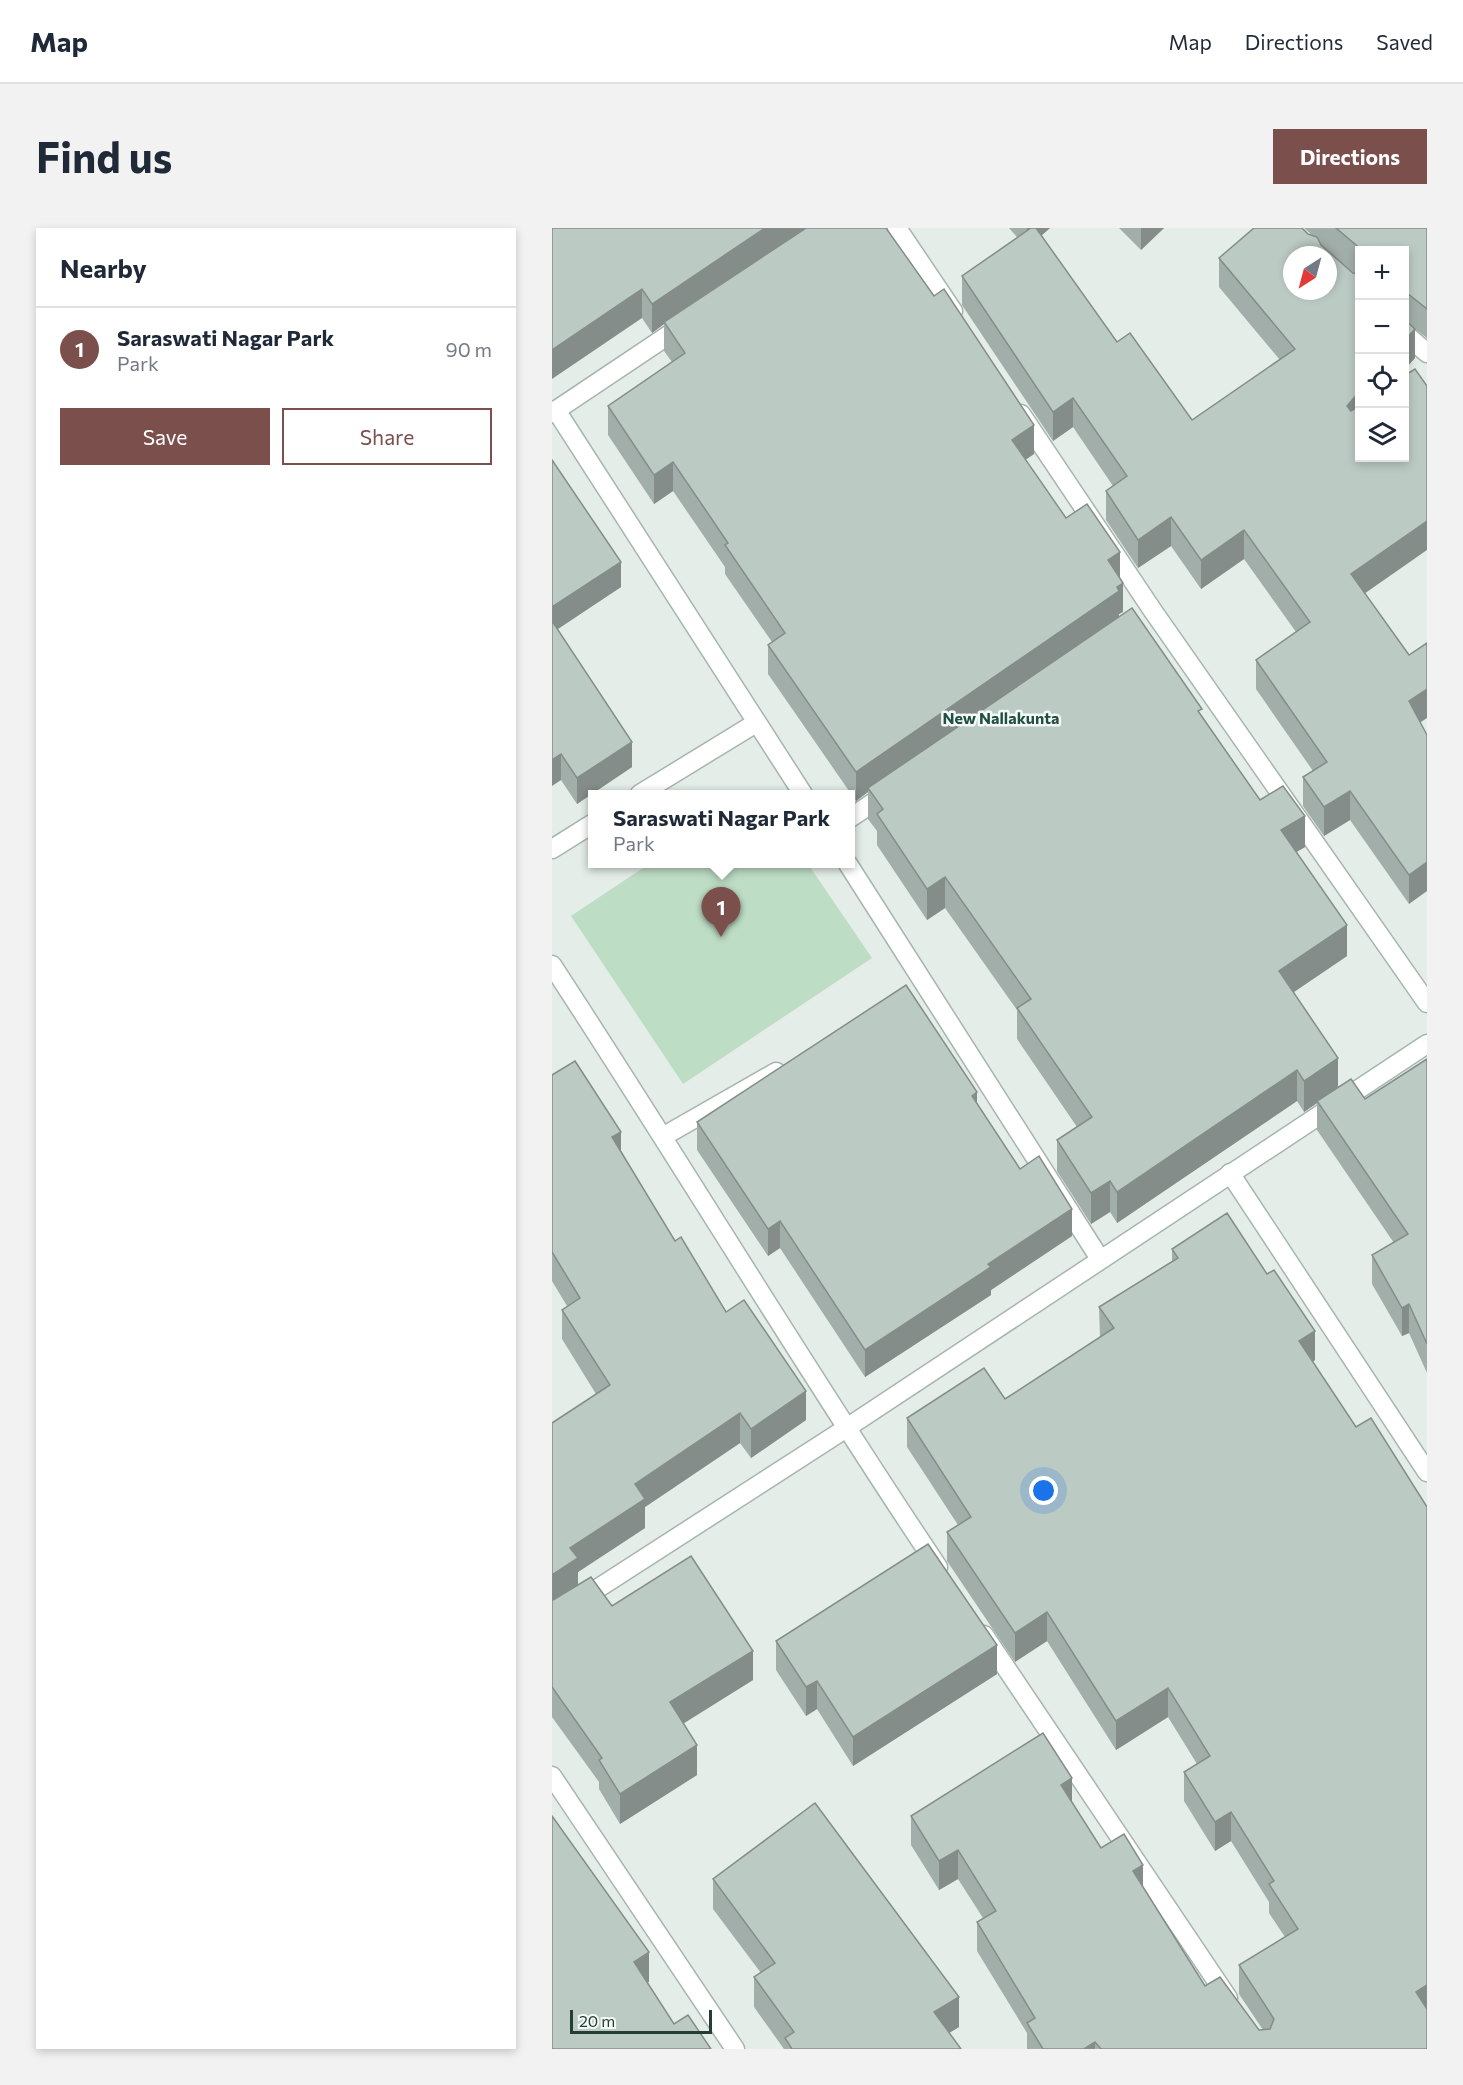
<!DOCTYPE html>
<meta charset="utf-8">
<style>
body{margin:0;font-family:Commissioner,sans-serif;background:#f2f2f3;color:#1f2937}
.controls{position:absolute;right:18px;top:18px;display:grid;overflow:hidden;border-radius:0px;box-shadow:0 3px 9px #0003}
.controls button{width:54px;height:54px;display:grid;place-items:center;padding:0;border:0;border-bottom:2px solid #e0e1e3;background:#fff;color:#1f2937;font:30px sans-serif}
.compass{position:absolute;left:731px;top:18px;width:54px;height:54px;border-radius:50%;background:#fff;box-shadow:0 3px 9px #0003;rotate:216deg}
.scale{position:absolute;left:18px;bottom:15px;width:142px;box-sizing:border-box;padding-left:6px;border:3px solid #243e35;border-top:0;font-size:16px;line-height:21px;white-space:nowrap;color:#243e35;-webkit-text-stroke:4px #f4f9f7;paint-order:stroke}
.you{position:absolute;left:492px;top:1263px;width:21px;height:21px;margin:-15px;border:4px solid #fff;border-radius:50%;background:#1a73e8;box-shadow:0 0 0 9px #1a73e833}
.badge{display:grid;place-items:center;width:39px;height:39px;border-radius:50%;background:#7b4f4b;color:#fff;font-size:20px;font-weight:700}
.pin{position:absolute;translate:-50% -50px;filter:drop-shadow(0 2px 3px #0008)}
.pin::after{content:'';position:absolute;top:32px;width:21px;height:18px;background:inherit;clip-path:polygon(0 0,100% 0,50% 100%)}
.popup{position:absolute;left:36px;top:562px;width:267px;height:78px;box-sizing:border-box;display:grid;place-content:center;border-radius:0px;background:#fff;filter:drop-shadow(0 2px 4px #0005);font-size:20px;white-space:nowrap;color:#747a83}
.popup b{font-size:22px;color:#1f2937}
.popup::after{content:'';position:absolute;left:50%;top:100%;margin-left:-12px;border:12px solid transparent;border-top-color:#fff}
.list{margin:0;padding:0;list-style:none}
h2{display:flex;justify-content:space-between;align-items:center;height:78px;margin:0;padding:0 24px;font-size:26px}
h2 small{font-size:20px;font-weight:400;color:#747a83}
.list li{display:grid;grid-template-columns:39px 1fr auto;gap:18px;align-items:center;box-sizing:border-box;height:84px;padding:0 24px;border-top:2px solid #e0e1e3}
.list b{display:block;font-size:22px;white-space:nowrap}
.list p{margin:0;font-size:20px;white-space:nowrap;color:#747a83}
.list em{font-size:20px;font-style:normal;color:#747a83}
.actions{display:flex;gap:12px;padding:18px 24px}
.actions a{flex:1;padding:14px 0;border:2px solid #7b4f4b;border-radius:0px;text-align:center;font-size:21px;color:#7b4f4b}
.actions .main{background:#7b4f4b;color:#fff}
.icon{flex:none;width:33px;height:33px;fill:none;stroke:currentColor;stroke-width:2;stroke-linecap:round;stroke-linejoin:round}
.map{position:relative;flex:none;width:875px;height:1821px;overflow:hidden;border-radius:0px}
header{display:flex;align-items:center;gap:36px;box-sizing:border-box;height:84px;padding:0 30px;background:#fff;border-bottom:2px solid #e0e1e3}
header strong{font-size:28px}
nav{display:flex;gap:33px;margin-inline-start:auto;font-size:21px}
.intro{display:flex;align-items:center;justify-content:space-between;box-sizing:border-box;height:144px;padding:0 36px}
h1{margin:0;font-size:42px}
.button{padding:15px 27px;border-radius:0px;background:#7b4f4b;color:#fff;font-size:21px;font-weight:700}
main{display:flex;gap:36px;padding:0 36px}
aside{flex:1;background:#fff;border-radius:0px;box-shadow:0 3px 9px #0003}
.map>svg:first-child{display:block}
.green{fill:#beddc5}
.lines{fill:none;stroke-linecap:round;stroke-linejoin:round}
.minor-casing{stroke:#a7b5af;stroke-width:21}
.minor{stroke:#fff;stroke-width:18}
.wall{fill:#a2aea9;fill-rule:evenodd}
.shaded-wall{fill:#848d89}
.building{fill:#bccac4;stroke:#848d89;stroke-width:1.5;fill-rule:evenodd}
.labels{text-anchor:middle;dominant-baseline:central;stroke-width:5;stroke-linejoin:round;paint-order:stroke}
.neighbourhood-label{font-size:16px;font-weight:bold;fill:#214f41;stroke:#f4f9f7}
</style>
<header>
<strong>Map</strong>
<nav><a>Map</a><a>Directions</a><a>Saved</a></nav>
</header>
<div class="intro"><h1>Find us</h1><a class="button">Directions</a></div>
<main>
<aside>
<h2>Nearby<small></small></h2>
<ul class="list">
<li><span class="badge">1</span><div><b>Saraswati Nagar Park</b><p>Park</p></div><em>90 m</em></li>
</ul>
<div class="actions"><a class="main">Save</a><a>Share</a></div>
</aside>
<div class="map">
<svg width="875" height="1821" viewBox="0 0 875 1821">
<rect width="100%" height="100%" fill="#e4ede8"/>
<path class="green" d="M97,636H256L320,730L131,856L19,688Z"/>
<g class="lines">
<defs>
<g id="minor">
<path d="M345,0L401,83"/>
<path d="M852,105L875,125"/>
<path d="M4,182L251,566"/>
<path d="M0,185L133,96"/>
<path d="M469,186L601,383L875,775"/>
<path d="M88,566L204,495"/>
<path d="M298,590L337,564"/>
<path d="M0,621L40,596"/>
<path d="M296,636L548,1031"/>
<path d="M0,737C131,937 253,1141 386,1339"/>
<path d="M112,908L224,844"/>
<path d="M678,945L875,1244"/>
<path d="M0,1390L293,1201L875,816"/>
<path d="M432,1407L676,1770"/>
<path d="M0,1548L183,1821"/>
</g>
</defs>
<use href="#minor" class="minor-casing"/>
<use href="#minor" class="minor"/>
</g>
<g class="wall">
<path d="M0,0L482,226L473,232L514,290L568,349L571,384L567,386V389L650,488L708,572L753,619L744,624L795,728L742,764L786,859L813,871L875,831V1145L857,1105L850,1108L820,1056V1027L842,1015L765,902V875L752,884L745,873L565,995L558,984L539,996L505,943V912L525,899L465,811V782L393,680L375,692L325,617V603L316,591V564L304,573L216,446V417L220,414L173,346V339L121,263L102,276L56,207V178L120,134L112,123V96L100,105L90,90Z"/>
<path d="M457,0H498L489,8L565,114L640,192L728,132L667,59V30L756,6L760,7L752,0H875V110L863,101V130L852,142V22H807V230L813,365L868,494L857,676L798,592L772,608L751,578V549L761,543L704,461V432L744,404L692,331L649,361L619,318L586,340L554,292V263L561,258L521,199L501,213L410,77V48L465,9ZM782,28L783,29L802,45H801Z"/>
<path d="M567,0H612L589,22Z"/>
<path d="M0,232L69,359L5,401L80,539L25,576L9,552Z"/>
<path d="M0,847L69,923L123,1013L254,1192L199,1230L188,1215L93,1279V1300L26,1344V1357L60,1378L201,1452L131,1495L145,1547L68,1596L47,1561V1554L0,1489V1195L44,1166L10,1111V1082L15,1078L0,1053Z"/>
<path d="M425,875L468,941L520,1008L439,1062V1067L313,1149L228,1020L216,1028L145,922V894Z"/>
<path d="M620,1021L763,1132L761,1134L804,1199L875,1821H475V1805L425,1723V1694L431,1690L406,1651L387,1662L359,1617V1588L520,1574L549,1620L591,1658L653,1758L707,1802H711L687,1766V1737L733,1709L717,1685V1674L679,1613L663,1623L632,1573V1544L645,1536L616,1489L564,1522L495,1413L463,1434L395,1333V1304L406,1297L355,1219V1190L453,1171L548,1109L547,1079L620,1033Z"/>
<path d="M224,1413L445,1446L301,1538L265,1481L254,1488L224,1442Z"/>
<path d="M161,1651L407,1799L397,1805L409,1821H232L202,1779V1749L209,1745L161,1681Z"/>
</g>
<g class="shaded-wall">
<path d="M213,0H257L112,94V96L100,105V76Z"/>
<path d="M475,0H498L475,20Z"/>
<path d="M589,0H612L589,22Z"/>
<path d="M90,61V90L0,151V122Z"/>
<path d="M855,65V94L852,95V66Z"/>
<path d="M863,101V130L852,142V113Z"/>
<path d="M807,164V192L795,178Z"/>
<path d="M521,170V199L501,213V184Z"/>
<path d="M482,197V226L460,241V212Z"/>
<path d="M121,234V263L102,276V247Z"/>
<path d="M619,289V318L586,340V312Z"/>
<path d="M875,293V322L799,375V346Z"/>
<path d="M692,302V331L649,361V332Z"/>
<path d="M568,324V353L556,332Z"/>
<path d="M69,334V359L3,403L0,414V379Z"/>
<path d="M571,355V384L567,386V392L316,560V564L304,573V544Z"/>
<path d="M875,461V490L857,502V473Z"/>
<path d="M80,514V539L25,576V550Z"/>
<path d="M9,526V552L0,558V532Z"/>
<path d="M798,563V592L772,608V579Z"/>
<path d="M753,588V619L729,633V602Z"/>
<path d="M875,634V663L857,676V647Z"/>
<path d="M393,649V680L375,692V661Z"/>
<path d="M795,697V728L727,774V743Z"/>
<path d="M786,830V861L765,873V875L752,884V853Z"/>
<path d="M745,842V873L565,995V964Z"/>
<path d="M425,864V892L420,868Z"/>
<path d="M69,904V933L60,909Z"/>
<path d="M558,953V984L539,996V965Z"/>
<path d="M520,981V1008L439,1062V1067L313,1149V1122L436,1036Z"/>
<path d="M228,993V1020L216,1028V1001Z"/>
<path d="M857,1076V1105L850,1108V1080Z"/>
<path d="M763,1103V1132L747,1142V1113Z"/>
<path d="M254,1163V1192L199,1230V1201Z"/>
<path d="M188,1185V1215L93,1279V1300L26,1344V1360L0,1377V1347L18,1320L83,1256Z"/>
<path d="M495,1384V1413L463,1434V1405Z"/>
<path d="M445,1417V1446L301,1538V1509Z"/>
<path d="M201,1423V1452L118,1504V1474Z"/>
<path d="M265,1453V1481L254,1488V1459Z"/>
<path d="M616,1460V1489L564,1522V1493Z"/>
<path d="M145,1517V1547L68,1596V1566Z"/>
<path d="M520,1550V1579L509,1557Z"/>
<path d="M679,1584V1613L663,1623V1594Z"/>
<path d="M406,1622V1651L387,1662V1633Z"/>
<path d="M591,1637V1666L581,1643Z"/>
<path d="M97,1724V1754L82,1763V1734Z"/>
<path d="M875,1757V1786L864,1764Z"/>
<path d="M407,1769V1799L382,1814V1784Z"/>
<path d="M543,1814V1821H532Z"/>
</g>
<g class="building">
<path d="M0,0H213L100,76L90,61L0,122Z"/>
<path d="M254,0H334L382,68L392,61L482,197L460,212L514,290L535,276L568,324L556,332L571,355L565,359L567,363L304,544L216,417L233,405L173,317L176,315L121,234L102,247L56,178L133,125L112,94Z"/>
<path d="M479,0H484L565,114L578,105L640,192L743,121L667,30L702,0H750L756,6L765,9L769,17L801,45L807,46V164L795,178L799,183L807,178V230H852V148L863,141L875,158V293L799,346L857,427L875,415V461L857,473L875,507V634L857,647L798,563L772,579L751,549L775,534L704,432L758,394L692,302L649,332L619,289L586,312L554,263L575,248L521,170L501,184L410,48ZM740,27H776V63H740Z"/>
<path d="M784,0H875V81L855,65L852,66V22H810Z"/>
<path d="M852,91L863,101L852,113Z"/>
<path d="M0,232L69,334L0,379Z"/>
<path d="M580,380L650,481L646,483L708,572L731,558L753,588L729,602L795,697L727,743L786,830L752,853L745,842L565,964L558,953L539,965L505,912L540,889L465,780L479,771L393,649L375,661L325,586L331,581L316,560Z"/>
<path d="M0,393L80,514L25,550L9,526L0,532Z"/>
<path d="M354,757L425,864L420,868L468,941L487,928L520,981L436,1036L439,1039L313,1122L228,993L216,1001L145,894Z"/>
<path d="M875,831V1116L857,1076L850,1080L820,1027L856,1006L765,873L799,851L813,871Z"/>
<path d="M23,833L69,904L60,909L123,1013L129,1009L174,1084L192,1072L254,1163L199,1201L188,1185L83,1256L93,1271L18,1320L26,1330L0,1347V1195L58,1157L10,1082L28,1070L0,1024V847Z"/>
<path d="M675,985L715,1046L722,1042L763,1103L747,1113L804,1199L819,1190L875,1279V1757L864,1764L875,1781V1821H549L543,1814L532,1821H491L475,1795L483,1790L425,1694L444,1683L406,1622L387,1633L359,1588L491,1505L520,1550L509,1557L549,1620L572,1606L591,1637L581,1643L653,1758L668,1749L707,1802L718,1801L722,1791L687,1737L746,1701L717,1656L722,1653L679,1584L663,1594L632,1544L658,1528L616,1460L564,1493L495,1384L463,1405L395,1304L419,1289L355,1190L432,1140L453,1171L562,1100L547,1079L626,1030L620,1021Z"/>
<path d="M376,1316L445,1417L301,1509L265,1453L254,1459L224,1413Z"/>
<path d="M139,1328L201,1423L118,1474L145,1517L68,1566L47,1532L50,1530L0,1459V1371L1,1372L39,1349L60,1378Z"/>
<path d="M263,1575L407,1769L382,1784L409,1821H240L233,1810L242,1804L202,1749L223,1735L161,1651Z"/>
<path d="M0,1588L97,1724L82,1734L122,1796L136,1787L159,1821H0Z"/>
</g>
<g class="labels">
<g class="neighbourhood-label">
<text x="449" y="489">New Nallakunta</text>
</g>
</g>
</svg>
<div class="controls">
<button>+</button>
<button>−</button>
<button><svg class="icon" aria-label="locate" viewBox="0 0 24 24"><circle cx="12" cy="12" r="6"/><path d="M12 2v4M12 18v4M2 12h4M18 12h4"/></svg></button>
<button><svg class="icon" aria-label="layers" viewBox="0 0 24 24"><path d="M12 4l9 5-9 5-9-5zM3 14l9 5 9-5"/></svg></button>
</div>
<svg class="compass" viewBox="-18 -18 36 36"><path d="M0-13l5 13h-10z" fill="#e53935"/><path d="M0 13l5-13h-10z" fill="#747a83"/></svg>
<div class="scale">20 m</div>
<div class="you"></div>
<div class="pin badge" style="left:169px;top:709px">1</div>
<div class="popup"><b>Saraswati Nagar Park</b>Park</div>
</div>
</main>
